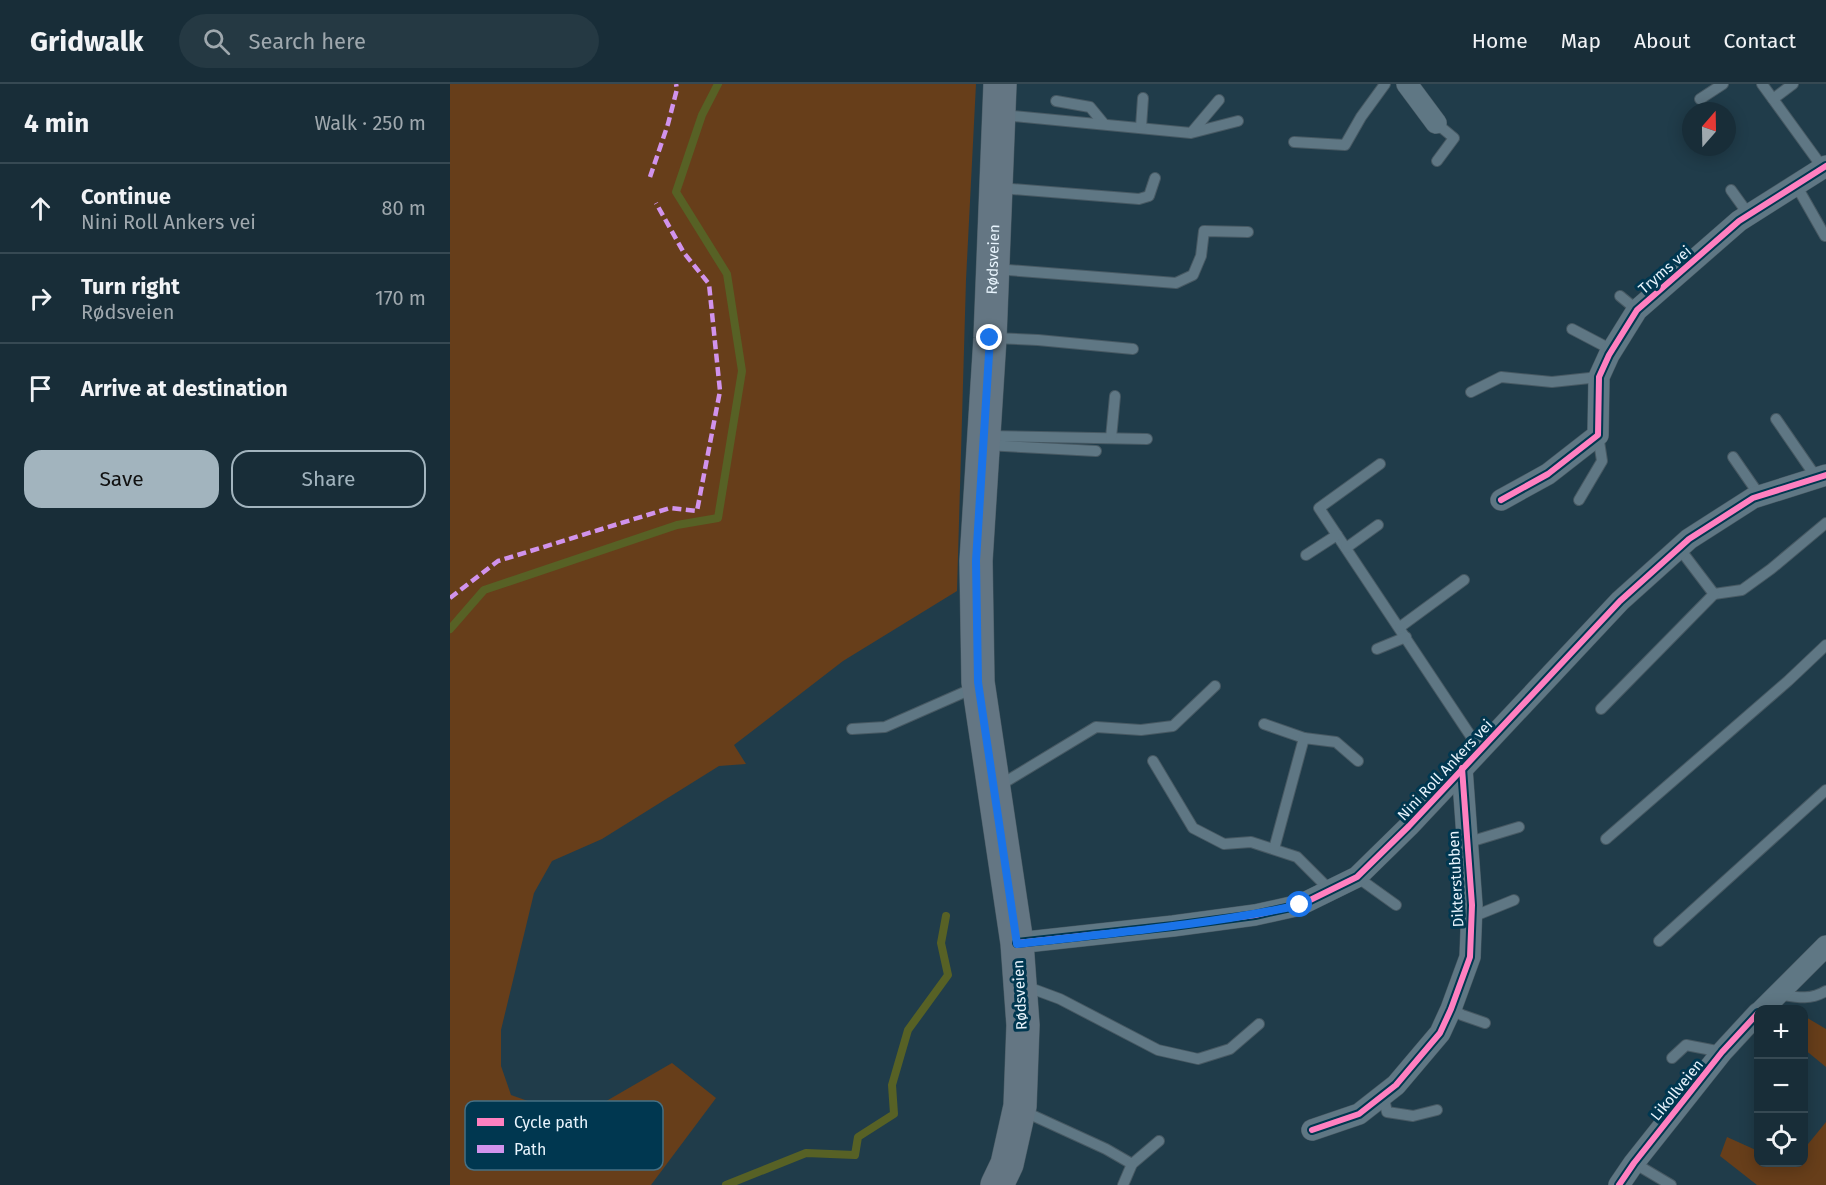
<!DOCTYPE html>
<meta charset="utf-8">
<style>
body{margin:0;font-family:"Fira Sans",sans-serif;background:#253943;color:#f1f3f6}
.controls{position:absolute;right:18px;bottom:18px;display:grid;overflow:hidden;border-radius:12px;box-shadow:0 3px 15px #0003}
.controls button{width:54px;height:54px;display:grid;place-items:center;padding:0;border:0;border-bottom:2px solid #364953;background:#182d38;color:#f1f3f6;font:30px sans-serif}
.compass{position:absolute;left:1232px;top:18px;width:54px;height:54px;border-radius:50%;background:#182d38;box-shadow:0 3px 15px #0003;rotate:20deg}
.stop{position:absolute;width:18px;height:18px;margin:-14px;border:4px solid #1a73e8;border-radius:50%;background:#fff}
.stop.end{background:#1a73e8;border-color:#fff;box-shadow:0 2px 6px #0008}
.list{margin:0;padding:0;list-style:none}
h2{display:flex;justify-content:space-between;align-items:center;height:78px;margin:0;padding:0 24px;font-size:26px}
h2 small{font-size:20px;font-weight:400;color:#9fa8ae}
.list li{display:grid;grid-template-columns:39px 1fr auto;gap:18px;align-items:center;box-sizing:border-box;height:90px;padding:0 24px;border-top:2px solid #364953}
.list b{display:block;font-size:22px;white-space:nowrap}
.list p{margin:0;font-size:20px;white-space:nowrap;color:#9fa8ae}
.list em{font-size:20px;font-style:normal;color:#9fa8ae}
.actions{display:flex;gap:12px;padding:18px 24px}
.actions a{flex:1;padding:14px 0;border:2px solid #a2b4be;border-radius:18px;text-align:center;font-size:21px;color:#a2b4be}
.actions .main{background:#a2b4be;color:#111}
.icon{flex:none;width:33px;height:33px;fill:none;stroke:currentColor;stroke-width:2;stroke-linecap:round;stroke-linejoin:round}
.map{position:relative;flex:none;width:1376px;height:1101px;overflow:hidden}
header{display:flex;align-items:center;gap:36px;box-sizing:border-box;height:84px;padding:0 30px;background:#182d38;border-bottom:2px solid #364953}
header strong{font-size:28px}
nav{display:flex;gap:33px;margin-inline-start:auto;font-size:21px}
.search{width:420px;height:54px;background:#253943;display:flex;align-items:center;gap:15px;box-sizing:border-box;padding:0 21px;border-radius:33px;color:#9fa8ae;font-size:22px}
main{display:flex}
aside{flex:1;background:#182d38}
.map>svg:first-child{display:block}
.green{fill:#673e1a}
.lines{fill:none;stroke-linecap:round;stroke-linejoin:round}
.stream{stroke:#576125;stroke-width:8}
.lane-casing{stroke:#475963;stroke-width:12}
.street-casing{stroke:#475963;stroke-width:22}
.primary-casing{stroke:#475963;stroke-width:34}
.lane{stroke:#5f7784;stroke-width:10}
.street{stroke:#5f7784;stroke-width:21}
.primary{stroke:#647683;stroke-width:33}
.quiet{stroke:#d193ec;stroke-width:4.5;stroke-dasharray:9 4.5;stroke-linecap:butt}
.cycleway-casing{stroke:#003750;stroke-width:10}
.cycleway{stroke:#ff80c0;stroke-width:6}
.route{stroke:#1a73e8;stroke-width:8}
.labels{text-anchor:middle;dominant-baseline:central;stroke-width:6;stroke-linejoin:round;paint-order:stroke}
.street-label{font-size:15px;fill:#e8f4fd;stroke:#003750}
.key{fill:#003750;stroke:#467084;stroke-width:1.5}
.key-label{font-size:16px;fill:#e8f4fd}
</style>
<header>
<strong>Gridwalk</strong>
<div class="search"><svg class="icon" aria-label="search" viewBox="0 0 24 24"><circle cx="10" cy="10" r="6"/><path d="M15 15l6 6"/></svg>Search here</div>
<nav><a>Home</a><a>Map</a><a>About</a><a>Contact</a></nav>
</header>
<main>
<aside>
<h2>4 min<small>Walk · 250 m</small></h2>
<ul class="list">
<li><svg class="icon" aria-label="ahead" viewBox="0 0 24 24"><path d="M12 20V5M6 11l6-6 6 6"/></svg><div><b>Continue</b><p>Nini Roll Ankers vei</p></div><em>80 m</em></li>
<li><svg class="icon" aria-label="right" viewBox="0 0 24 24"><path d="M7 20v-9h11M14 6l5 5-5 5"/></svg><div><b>Turn right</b><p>Rødsveien</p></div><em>170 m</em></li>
<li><svg class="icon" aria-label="arrive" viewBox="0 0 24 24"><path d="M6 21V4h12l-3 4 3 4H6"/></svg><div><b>Arrive at destination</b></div></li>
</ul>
<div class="actions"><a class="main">Save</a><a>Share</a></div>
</aside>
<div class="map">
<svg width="1376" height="1101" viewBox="0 0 1376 1101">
<rect width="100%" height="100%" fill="#203c4a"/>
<g class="green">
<path d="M0,0H526L516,196L507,507L393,577L284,661L296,680L269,682L152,755L102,777L84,809L51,946V982L61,1011L106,1027L146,1023L222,979L266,1014L201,1101H0Z"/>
<path d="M1354,932L1376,945V983L1354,965Z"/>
<path d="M1376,1038V1101H1307L1270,1072L1277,1053L1308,1067V1078L1334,1079L1340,1081L1343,1079L1354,1078V1065Z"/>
</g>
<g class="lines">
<g class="stream">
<path d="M0,545L34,506L227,441L268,434L292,287L277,190L226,108L252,31L268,0"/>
<path d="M276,1101L356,1069L405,1071L408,1053L444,1030L442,1001L458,946L498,891L491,859L496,832"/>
</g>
<defs>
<g id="lane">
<path d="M1312,0L1373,84"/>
<path d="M1250,15L1273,0"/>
<path d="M1323,15L1343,0"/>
<path d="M606,17L640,23L654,40"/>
<path d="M552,31L741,49L788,37"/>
<path d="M986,39L1004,54L987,77"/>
<path d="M691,43L693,14"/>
<path d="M742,48L769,16"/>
<path d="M844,58L895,61L911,33L935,0"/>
<path d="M1346,101L1375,152"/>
<path d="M549,104L689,115L699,112L705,94"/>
<path d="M1281,106L1299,131"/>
<path d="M545,185L726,199L743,191L751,172L754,147L798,148"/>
<path d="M1170,212L1187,226"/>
<path d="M1122,245L1162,266"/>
<path d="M543,254L588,256L683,265"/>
<path d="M1021,308L1051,293L1102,298L1149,293"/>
<path d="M1326,335L1366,393"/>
<path d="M537,352L697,355"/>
<path d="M661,354L665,312"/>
<path d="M536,361L646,367"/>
<path d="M1283,373L1310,412"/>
<path d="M930,380L869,424L1030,666"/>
<path d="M1129,416L1152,377L1148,351"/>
<path d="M896,464L928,441"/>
<path d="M856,471L887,451"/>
<path d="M1264,510L1292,506L1321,485L1376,439"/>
<path d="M950,543L1014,496"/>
<path d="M927,565L956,553"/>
<path d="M1151,625L1264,510L1229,464"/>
<path d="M814,640L854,654"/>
<path d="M402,645L435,643L526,603"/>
<path d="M703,677L743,744L774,760L801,758L847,773L880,806"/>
<path d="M547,703L646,643L691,646L723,642L765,602"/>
<path d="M1156,755L1338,597L1376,561"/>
<path d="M1016,759L1069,743"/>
<path d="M824,765L854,654L886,658L908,677"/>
<path d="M907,793L946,821"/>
<path d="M1022,833L1064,816"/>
<path d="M1209,857L1376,706"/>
<path d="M575,902L610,915L708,966L748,975L780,965L809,940"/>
<path d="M1327,910C1346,913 1359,917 1376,907"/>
<path d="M1001,925L1012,931L1035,939"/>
<path d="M1222,974L1236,961L1272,968"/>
<path d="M933,1011L937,1028L963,1032L987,1026"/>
<path d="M573,1027L656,1065L682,1080L709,1057"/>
<path d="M1184,1079L1221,1101"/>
<path d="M673,1101L682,1080"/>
</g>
<g id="street">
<path d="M957,0L986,39"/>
<path d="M1051,416L1098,390L1148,351L1149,293L1159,271L1187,226L1289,137L1376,82"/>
<path d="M567,859L723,842L805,831L850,821L907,793L959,742L1170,517L1239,455L1303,414L1376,391"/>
<path d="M1312,926L1376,862"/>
<path d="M862,1046L909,1030L946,1001L990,949L1001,925L1020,873L1022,821L1012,684"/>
<path d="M1169,1101L1184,1079L1272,968L1308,929"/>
</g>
<g id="primary">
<path id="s1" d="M547,1101L557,1080L570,1022L573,941L567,859L528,598L526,477L540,254L550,0"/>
</g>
</defs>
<use href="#lane" class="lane-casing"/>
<use href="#street" class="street-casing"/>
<use href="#primary" class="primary-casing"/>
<use href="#lane" class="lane"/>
<use href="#street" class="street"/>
<use href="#primary" class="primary"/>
<g class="quiet">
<path d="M200,93L218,40L227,5L226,0"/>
<path d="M0,514L48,477L220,424L247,427L270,307L259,200L234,169L206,119"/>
</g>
<defs>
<g id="cycleway">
<path d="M1051,416L1098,390L1148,351L1149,293L1159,271L1187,226L1289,137L1376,82"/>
<path d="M567,859L723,842L805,831L850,821L907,793L959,742L1170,517L1239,455L1303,414L1376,391"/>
<path d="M862,1046L909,1030L946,1001L990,949L1001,925L1020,873L1022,821L1012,684"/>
<path d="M1169,1101L1184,1079L1272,968L1308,929"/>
</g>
</defs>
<use href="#cycleway" class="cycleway-casing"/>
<use href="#cycleway" class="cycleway"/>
</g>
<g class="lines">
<path class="route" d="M540,254L526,477L528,598L567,860C661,849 757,841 850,821"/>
</g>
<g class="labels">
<g class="street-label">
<text stroke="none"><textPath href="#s1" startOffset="933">Rødsveien</textPath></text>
<text transform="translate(1215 186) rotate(-41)">Tryms vei</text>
<text transform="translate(995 686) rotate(-47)">Nini Roll Ankers vei</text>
<text transform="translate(1006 795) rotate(-93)">Dikterstubben</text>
<text transform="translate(570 911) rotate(-93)">Rødsveien</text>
<text transform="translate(1227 1006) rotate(-51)">Likollveien</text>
</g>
</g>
<rect x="15" y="1017" width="198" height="69" rx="9" class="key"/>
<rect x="27" y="1034" width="27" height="8" fill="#ff80c0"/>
<rect x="27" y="1061" width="27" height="8" fill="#d193ec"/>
<g class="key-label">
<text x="64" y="1044">Cycle path</text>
<text x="64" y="1071">Path</text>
</g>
</svg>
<div class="controls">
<button>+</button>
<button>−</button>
<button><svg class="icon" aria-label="locate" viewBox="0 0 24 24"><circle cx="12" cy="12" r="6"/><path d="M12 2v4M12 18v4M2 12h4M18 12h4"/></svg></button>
</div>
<svg class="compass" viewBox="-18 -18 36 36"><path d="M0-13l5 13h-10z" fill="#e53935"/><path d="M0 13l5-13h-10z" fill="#9fa8ae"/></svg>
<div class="stop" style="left:850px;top:821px"></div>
<div class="stop end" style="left:540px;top:254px"></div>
</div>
</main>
